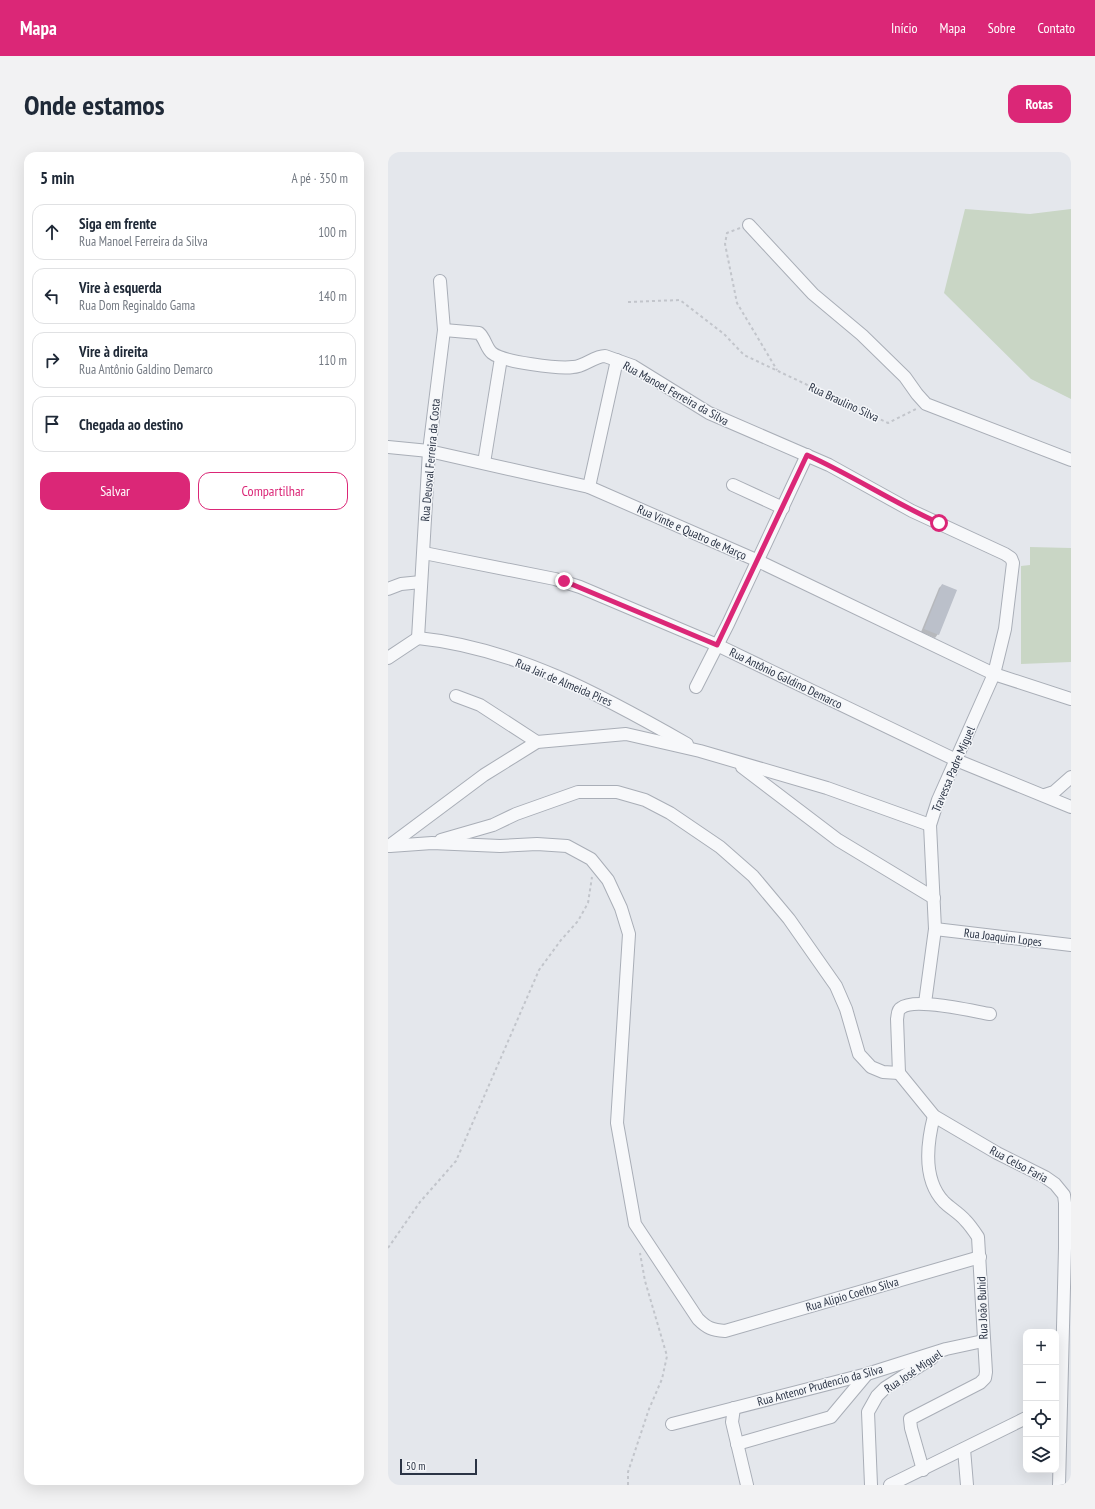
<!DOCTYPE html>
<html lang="pt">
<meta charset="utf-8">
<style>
body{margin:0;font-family:"PT Sans Narrow",sans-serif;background:#f2f2f3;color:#1f2937}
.controls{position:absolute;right:12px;bottom:12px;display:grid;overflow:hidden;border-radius:8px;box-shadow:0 4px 16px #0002}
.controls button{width:36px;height:36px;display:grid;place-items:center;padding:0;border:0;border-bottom:1px solid #e0e1e3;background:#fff;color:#1f2937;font:20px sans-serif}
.scale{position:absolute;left:12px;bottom:10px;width:77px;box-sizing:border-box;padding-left:4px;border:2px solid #2b3445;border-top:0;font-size:11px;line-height:14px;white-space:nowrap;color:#2b3445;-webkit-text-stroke:3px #f4f6f9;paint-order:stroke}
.stop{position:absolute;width:12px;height:12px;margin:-9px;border:3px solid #db2777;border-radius:50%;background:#fff}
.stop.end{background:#db2777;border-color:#fff;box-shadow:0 1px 4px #0008}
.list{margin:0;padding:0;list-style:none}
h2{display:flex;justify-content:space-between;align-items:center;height:52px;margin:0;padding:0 16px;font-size:17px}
h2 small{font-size:13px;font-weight:400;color:#747a83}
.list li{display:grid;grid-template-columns:26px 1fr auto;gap:12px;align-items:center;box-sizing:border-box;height:56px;margin:0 8px 8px;padding:0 8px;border:1px solid #e0e1e3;border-radius:12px}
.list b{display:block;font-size:15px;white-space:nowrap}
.list p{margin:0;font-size:13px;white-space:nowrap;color:#747a83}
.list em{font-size:13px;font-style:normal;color:#747a83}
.actions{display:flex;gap:8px;padding:12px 16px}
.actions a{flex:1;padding:9px 0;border:1px solid #db2777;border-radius:12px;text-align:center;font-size:14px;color:#db2777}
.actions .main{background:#db2777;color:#fff}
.icon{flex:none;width:22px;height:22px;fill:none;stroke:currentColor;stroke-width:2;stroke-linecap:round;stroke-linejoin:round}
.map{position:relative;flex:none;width:683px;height:1333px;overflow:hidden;border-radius:12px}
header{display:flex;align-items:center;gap:24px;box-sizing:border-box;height:56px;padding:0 20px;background:#db2777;color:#fff}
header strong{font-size:19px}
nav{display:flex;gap:22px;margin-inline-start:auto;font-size:14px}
.intro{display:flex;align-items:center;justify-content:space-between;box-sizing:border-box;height:96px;padding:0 24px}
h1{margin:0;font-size:28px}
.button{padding:10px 18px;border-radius:12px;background:#db2777;color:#fff;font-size:14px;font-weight:700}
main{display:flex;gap:24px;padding:0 24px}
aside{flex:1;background:#fff;border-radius:12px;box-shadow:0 4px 16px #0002}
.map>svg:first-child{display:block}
.green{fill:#c9d6c5}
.shadow{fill:#0003}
.building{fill:#bbc0ca}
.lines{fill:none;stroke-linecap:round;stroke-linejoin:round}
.street-casing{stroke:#a9aeb7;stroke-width:14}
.path{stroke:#c2c5cb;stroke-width:2;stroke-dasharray:3 3;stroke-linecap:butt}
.street{stroke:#f7f8fa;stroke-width:12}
.route{stroke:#db2777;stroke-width:5}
.labels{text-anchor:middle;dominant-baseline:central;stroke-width:3;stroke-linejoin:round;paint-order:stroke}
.street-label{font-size:12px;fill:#2b3445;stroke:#f4f6f9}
</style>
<header>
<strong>Mapa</strong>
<nav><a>Início</a><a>Mapa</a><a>Sobre</a><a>Contato</a></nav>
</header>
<div class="intro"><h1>Onde estamos</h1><a class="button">Rotas</a></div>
<main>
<aside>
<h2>5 min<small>A pé · 350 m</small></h2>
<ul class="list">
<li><svg class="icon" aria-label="ahead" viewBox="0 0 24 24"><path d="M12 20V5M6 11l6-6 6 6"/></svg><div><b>Siga em frente</b><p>Rua Manoel Ferreira da Silva</p></div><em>100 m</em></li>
<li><svg class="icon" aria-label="left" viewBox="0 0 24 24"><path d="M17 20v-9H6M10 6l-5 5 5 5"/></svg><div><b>Vire à esquerda</b><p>Rua Dom Reginaldo Gama</p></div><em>140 m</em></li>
<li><svg class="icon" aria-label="right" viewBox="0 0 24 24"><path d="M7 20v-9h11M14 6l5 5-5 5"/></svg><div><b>Vire à direita</b><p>Rua Antônio Galdino Demarco</p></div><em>110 m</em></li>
<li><svg class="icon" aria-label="arrive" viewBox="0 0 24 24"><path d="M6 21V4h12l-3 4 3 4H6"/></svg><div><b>Chegada ao destino</b></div></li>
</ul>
<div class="actions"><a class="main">Salvar</a><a>Compartilhar</a></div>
</aside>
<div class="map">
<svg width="683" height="1333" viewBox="0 0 683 1333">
<rect width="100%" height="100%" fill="#e4e7ec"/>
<g class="green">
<path d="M577,57L642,62L683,57V247L643,227L556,141Z"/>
<path d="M642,395L683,396V510L633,512V414L642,413Z"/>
</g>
<path class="shadow" d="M554,433L550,482L547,486L533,480L551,436Z"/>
<path class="building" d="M554,432L569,438L551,483L536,477Z"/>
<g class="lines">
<defs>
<g id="street">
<path d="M361,73L425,142L474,183L517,225L529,242L538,252L683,308"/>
<path d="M56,178L91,181C97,186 98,196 104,201C115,210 171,217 185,215C196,215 206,204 217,204L245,214L321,261L441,313L524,359L617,402L623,406L625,411L617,477L606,522L550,648L542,673L547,777L537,851"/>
<path d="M0,295L41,299L201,335L368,408L606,522L683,547"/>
<path d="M96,311L113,206"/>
<path d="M345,333L395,356"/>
<path d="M201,335L229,208"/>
<path d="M36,401L167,427L192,435L329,493L568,608L683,655"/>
<path d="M0,437L13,432L33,430"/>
<path d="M30,486L41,299L56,178L52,129"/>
<path d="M30,486C128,496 215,544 299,592"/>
<path d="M0,506L30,486"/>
<path d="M308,535L340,472L419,303"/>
<path d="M68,544L92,553L149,590"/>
<path d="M354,615L450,688L546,746"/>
<path d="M657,643L666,640L683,625"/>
<path d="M53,688L105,673L128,662L190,640H229L257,648L282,661L332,695L365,724L401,767L448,834L458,857L471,902L483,915L495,920L511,921"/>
<path d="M1,694L96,623L149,590L238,582L312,599L439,636L542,673"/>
<path d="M2,694L44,691L112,694L149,692L179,694L203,707L220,728L233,756L241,782L229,971L247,1072L310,1167C319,1176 324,1178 337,1179L592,1105"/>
<path d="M547,777L683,793"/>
<path d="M511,921L546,964L609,1001L657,1025L667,1032L676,1043L677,1051V1096L671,1333"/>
<path d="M511,921L509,867C510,863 509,858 513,856C526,845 584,859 602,862"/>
<path d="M346,1256L344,1270L359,1333"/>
<path d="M284,1272L479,1222L558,1197L595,1189"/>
<path d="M349,1292L443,1265L479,1222"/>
<path d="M576,1297L579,1333"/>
<path d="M535,1318L523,1276L522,1267L592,1231L597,1226L598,1220L590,1085C586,1079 582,1073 577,1068C571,1061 562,1056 556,1050C535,1028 539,991 546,964"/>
<path d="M483,1333L480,1260L489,1244L497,1236L544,1206"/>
<path d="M502,1333L638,1266"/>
</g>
</defs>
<use href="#street" class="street-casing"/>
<g class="path">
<path d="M352,76L339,81L337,92L349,151L389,218"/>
<path d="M240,150L292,148L336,182L356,203L500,271L528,257"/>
<path d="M0,1096L32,1050L68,1009L151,818L173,788L190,769L200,751L204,725"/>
<path d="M240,1333V1320L261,1257L274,1227L279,1204L257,1129L252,1101"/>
</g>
<use href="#street" class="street"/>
</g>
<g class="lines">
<path class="route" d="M176,429L329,493L419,303C464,323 506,351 551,371"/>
</g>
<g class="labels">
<g class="street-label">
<text transform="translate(288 241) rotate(29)">Rua Manoel Ferreira da Silva</text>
<text transform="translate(456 250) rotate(25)">Rua Braulino Silva</text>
<text transform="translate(42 308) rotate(-85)">Rua Deusval Ferreira da Costa</text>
<text transform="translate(304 380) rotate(24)">Rua Vinte e Quatro de Março</text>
<text transform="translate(398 526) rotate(26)">Rua Antônio Galdino Demarco</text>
<text transform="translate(176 530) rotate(23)">Rua Jair de Almeida Pires</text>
<text transform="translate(565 617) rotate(-67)">Travessa Padre Miguel</text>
<text transform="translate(615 785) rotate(7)">Rua Joaquim Lopes</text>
<text transform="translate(631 1012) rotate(28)">Rua Celso Faria</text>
<text transform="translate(464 1142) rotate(-16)">Rua Alipio Coelho Silva</text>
<text transform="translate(594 1156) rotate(-92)">Rua João Buhid</text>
<text transform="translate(525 1219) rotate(-34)">Rua José Miguel</text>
<text transform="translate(432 1233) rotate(-15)">Rua Antenor Prudencio da Silva</text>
</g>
</g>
</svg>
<div class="controls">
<button>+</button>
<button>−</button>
<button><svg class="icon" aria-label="locate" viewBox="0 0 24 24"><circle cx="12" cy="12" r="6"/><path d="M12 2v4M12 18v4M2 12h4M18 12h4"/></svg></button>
<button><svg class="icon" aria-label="layers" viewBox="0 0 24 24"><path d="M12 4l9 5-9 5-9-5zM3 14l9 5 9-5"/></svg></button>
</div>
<div class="scale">50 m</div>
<div class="stop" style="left:551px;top:371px"></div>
<div class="stop end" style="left:176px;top:429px"></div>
</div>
</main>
